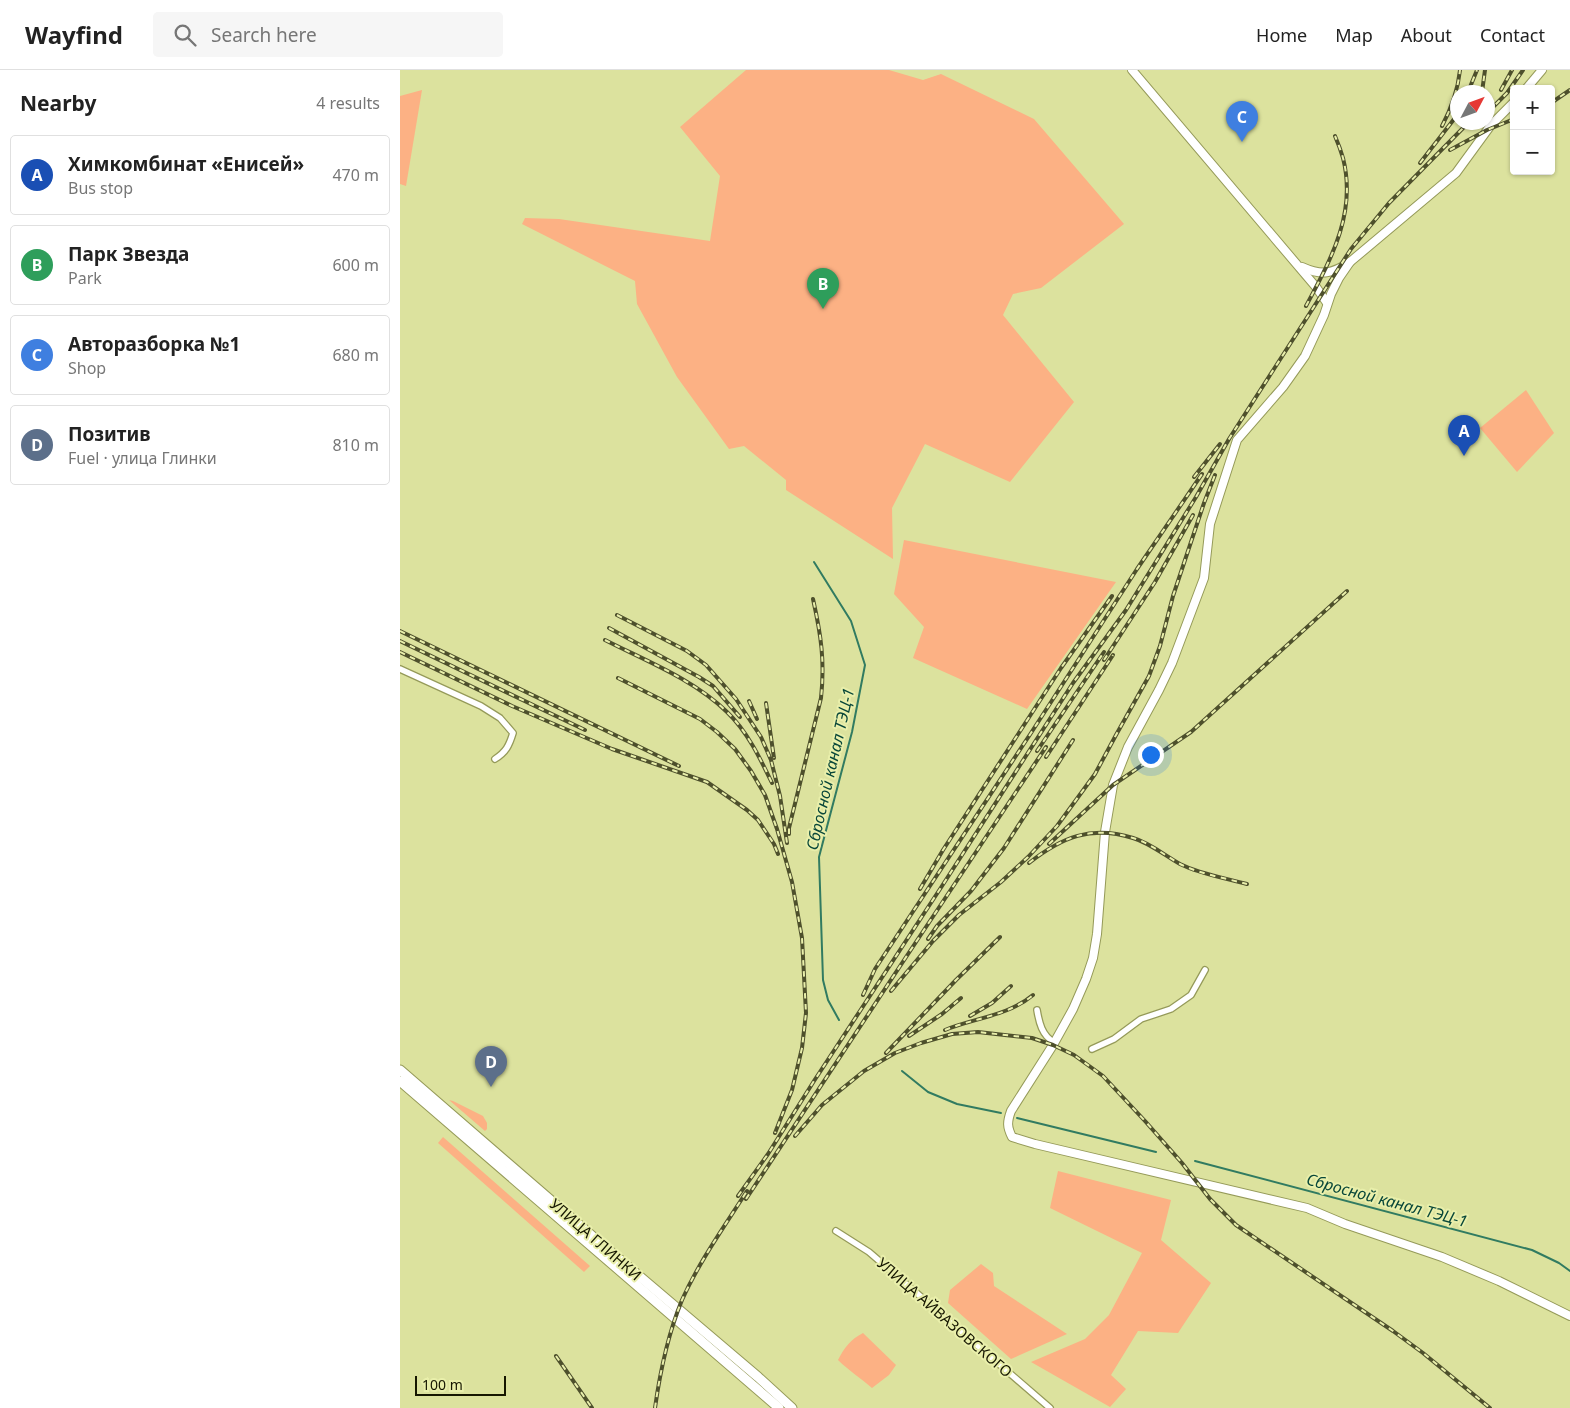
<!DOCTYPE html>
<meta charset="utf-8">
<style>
body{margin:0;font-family:"Noto Sans",sans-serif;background:#f6f6f6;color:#222}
.controls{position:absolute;right:15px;top:15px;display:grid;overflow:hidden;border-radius:5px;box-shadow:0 1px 4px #0004}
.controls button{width:45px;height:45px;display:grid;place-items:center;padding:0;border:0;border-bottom:1px solid #e0e0e0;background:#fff;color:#222;font:25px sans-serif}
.compass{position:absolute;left:1050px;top:15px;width:45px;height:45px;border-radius:50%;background:#fff;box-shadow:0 1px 4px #0004;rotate:49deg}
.scale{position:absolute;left:15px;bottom:12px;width:91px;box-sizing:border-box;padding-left:5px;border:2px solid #161700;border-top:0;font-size:14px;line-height:18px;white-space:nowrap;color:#161700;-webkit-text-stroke:4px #e9efab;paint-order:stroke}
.you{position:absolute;left:750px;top:684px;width:18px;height:18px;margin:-12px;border:4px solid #fff;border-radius:50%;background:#1a73e8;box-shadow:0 0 0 8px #1a73e833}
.badge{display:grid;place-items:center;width:32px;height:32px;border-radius:50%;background:#ea580c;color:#fff;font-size:16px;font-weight:700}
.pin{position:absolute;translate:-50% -41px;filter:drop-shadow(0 1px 2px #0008)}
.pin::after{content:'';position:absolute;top:26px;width:18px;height:15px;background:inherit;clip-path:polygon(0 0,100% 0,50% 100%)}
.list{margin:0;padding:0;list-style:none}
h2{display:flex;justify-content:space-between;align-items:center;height:65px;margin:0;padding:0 20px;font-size:21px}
h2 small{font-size:16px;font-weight:400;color:#767676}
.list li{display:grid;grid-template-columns:32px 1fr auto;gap:15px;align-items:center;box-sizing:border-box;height:80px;margin:0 10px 10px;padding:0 10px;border:1px solid #e0e0e0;border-radius:5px}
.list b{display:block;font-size:19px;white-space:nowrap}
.list p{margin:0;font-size:16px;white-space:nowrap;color:#767676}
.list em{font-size:16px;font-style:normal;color:#767676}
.icon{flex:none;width:28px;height:28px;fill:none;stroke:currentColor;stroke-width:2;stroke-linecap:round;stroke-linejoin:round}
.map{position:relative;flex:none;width:1170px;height:1338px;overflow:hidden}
header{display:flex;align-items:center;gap:30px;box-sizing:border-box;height:70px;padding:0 25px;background:#fff;border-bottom:1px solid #e0e0e0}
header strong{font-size:24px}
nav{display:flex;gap:28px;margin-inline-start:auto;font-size:18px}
.search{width:350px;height:45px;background:#f6f6f6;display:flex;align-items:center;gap:12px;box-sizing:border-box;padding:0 18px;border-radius:5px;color:#767676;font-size:19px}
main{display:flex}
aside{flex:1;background:#fff}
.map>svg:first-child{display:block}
.green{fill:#fcb184}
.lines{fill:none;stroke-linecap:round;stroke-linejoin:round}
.stream{stroke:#317b61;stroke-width:2}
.minor-casing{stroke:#959a59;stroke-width:8}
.major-casing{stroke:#959a59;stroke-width:10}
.highway-casing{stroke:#959a59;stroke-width:11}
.minor{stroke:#fff;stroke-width:5.5}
.major{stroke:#fff;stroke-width:8}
.highway{stroke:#fff;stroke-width:9}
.rail-casing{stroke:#4e502c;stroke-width:4}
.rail{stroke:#e9efab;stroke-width:2;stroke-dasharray:5.5;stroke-linecap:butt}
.labels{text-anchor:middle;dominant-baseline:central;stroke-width:4;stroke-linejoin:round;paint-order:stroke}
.street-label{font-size:15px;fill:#161700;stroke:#e9efab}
.water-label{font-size:16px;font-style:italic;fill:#094739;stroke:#e9efab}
</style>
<header>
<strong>Wayfind</strong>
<div class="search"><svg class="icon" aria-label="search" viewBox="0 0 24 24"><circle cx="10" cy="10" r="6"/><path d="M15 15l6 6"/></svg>Search here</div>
<nav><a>Home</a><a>Map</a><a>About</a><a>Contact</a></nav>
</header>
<main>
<aside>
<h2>Nearby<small>4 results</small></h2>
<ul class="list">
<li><span class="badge" style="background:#1a4fb4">A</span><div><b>Химкомбинат «Енисей»</b><p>Bus stop</p></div><em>470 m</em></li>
<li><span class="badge" style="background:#2e9e5b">B</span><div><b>Парк Звезда</b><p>Park</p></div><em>600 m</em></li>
<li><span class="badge" style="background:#3f7fe0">C</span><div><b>Авторазборка №1</b><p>Shop</p></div><em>680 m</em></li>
<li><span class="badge" style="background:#5c6f8a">D</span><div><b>Позитив</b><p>Fuel · улица Глинки</p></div><em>810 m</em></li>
</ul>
</aside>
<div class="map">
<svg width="1170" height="1338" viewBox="0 0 1170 1338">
<rect width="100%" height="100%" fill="#dce29e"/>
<g class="green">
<path d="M346,0H489L523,10L541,4L634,49L724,154L641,218L613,224L603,245L674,332L610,412L525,374L492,438L493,489L386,420V410L344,376L329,379L277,307L237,234L235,211L122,154L125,148L159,149L310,171L320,106L280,57Z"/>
<path d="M22,20L6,116L0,114V26Z"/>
<path d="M1126,320L1154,363L1117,402L1080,358Z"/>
<path d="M504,470L716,512L627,639L513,588L524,557L494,524Z"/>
<path d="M49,1030L53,1031L83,1046L87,1053V1059L85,1061Z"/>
<path d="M43,1067L190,1196L184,1202L38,1073Z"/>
<path d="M658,1101L771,1130L761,1170L811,1213L778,1263L738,1261L711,1305L726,1319L710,1337L631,1292L685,1269L709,1245L742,1183L650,1138Z"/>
<path d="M581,1194L593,1203L594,1216L667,1264L611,1289L548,1233L550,1220Z"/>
<path d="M463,1263L496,1295L489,1305L472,1318C461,1308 449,1301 438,1290C444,1278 451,1269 463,1263Z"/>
</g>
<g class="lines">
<g class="stream">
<path d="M414,492L451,551L465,595L452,662L419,787L423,910L428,930L439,950"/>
<path d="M502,1001L528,1022L557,1034L601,1043"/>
<path d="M617,1048L756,1082"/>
<path d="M795,1091L1132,1180L1159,1193L1170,1201"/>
</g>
<defs>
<g id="minor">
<path d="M0,599L81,636L100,648L113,663C109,676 106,682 95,689"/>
<path d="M637,940C639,952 642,966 654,972"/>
<path d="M692,979L714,969L741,949L771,939L791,925L805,900"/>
<path d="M436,1161L469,1182L650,1338"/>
</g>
<g id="major">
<path d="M732,0L916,217L927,233"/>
<path d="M1126,19L1142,0"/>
<path d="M950,192L939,208L931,224L924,245L905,286L883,317L837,370L810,454L804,508L772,593L759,620L728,677L713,715L705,762L697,864L693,888L686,909L673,939L653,975L611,1041C607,1052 607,1057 612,1067L635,1074L907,1138L945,1154L1042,1187L1099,1211L1170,1246"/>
<path d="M902,197C922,206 932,204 950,192L1056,103L1091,55L1114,32"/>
</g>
<g id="highway">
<path d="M0,1000L192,1166L358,1307L392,1338"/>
<path d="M0,1011L379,1338"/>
</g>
</defs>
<use href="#minor" class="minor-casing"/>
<use href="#major" class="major-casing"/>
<use href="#highway" class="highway-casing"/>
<use href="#minor" class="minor"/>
<use href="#major" class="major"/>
<use href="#highway" class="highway"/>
<defs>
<g id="rail">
<path d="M1101,20L1112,0"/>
<path d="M1068,22L1077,0"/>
<path d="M1082,22L1085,0"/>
<path d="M1151,33L1170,20"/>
<path d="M1088,42L1107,23L1123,0"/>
<path d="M1042,56C1051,39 1058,19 1060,0"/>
<path d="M1050,80L1087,60L1114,49"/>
<path d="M1020,93L1058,44"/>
<path d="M906,236C931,189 957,143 943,88C941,81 938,73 935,66"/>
<path d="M794,407L820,374"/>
<path d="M217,545L287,581L306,595L336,629L361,667L371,690L380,726L387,773"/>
<path d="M209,558L299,607L313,616L340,647"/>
<path d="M0,561L279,696"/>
<path d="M205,570C246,591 293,609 327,642C347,661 360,688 372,713"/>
<path d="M0,571L185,660"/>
<path d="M0,582L112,636L212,679L307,712L347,740L358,750L374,774L378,784"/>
<path d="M704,590L755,512L793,445"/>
<path d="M218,608L300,649L317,662L335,679L351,701L365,725L377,759L392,812L402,868L406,943L402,978L392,1020L375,1063"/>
<path d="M349,631L357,649"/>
<path d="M366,633L374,688"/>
<path d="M637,681L704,582"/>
<path d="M646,687L713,585"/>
<path d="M389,764V758L421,628C425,591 421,565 413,529"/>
<path d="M649,774L713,715L791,662L947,521"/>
<path d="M629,793C662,767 691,755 733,768C750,773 764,785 780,794C800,804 825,808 847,814"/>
<path d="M520,819L543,780L661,598L712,526"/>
<path d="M528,869L537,856L571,821L604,778L673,670"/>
<path d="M491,921L533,871L559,845L601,812L628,787L657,756L695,704L716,665L749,606L760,576L773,526L804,433L815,405"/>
<path d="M463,925L475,899L631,663L737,499L802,404"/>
<path d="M570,946L592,933L611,916"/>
<path d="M545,960C574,948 608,946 633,925"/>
<path d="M509,966L542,944L561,928"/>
<path d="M486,983L556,910L600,867"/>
<path d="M395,1066L422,1035L464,1001L495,983L521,973L552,964L578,962L632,968L653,975L674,985L703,1006L745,1051L782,1093L810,1129L836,1155L993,1261L1023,1283L1090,1338"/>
<path d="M338,1126L368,1084L414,1011L542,816L673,613L726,540L796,427L829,369L951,179L989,133L1069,52"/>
<path d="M346,1129L516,872L646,677"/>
<path d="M156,1286L192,1338"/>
<path d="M255,1338C260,1302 268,1264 282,1230C299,1192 324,1157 347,1121"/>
</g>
</defs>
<use href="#rail" class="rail-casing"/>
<use href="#rail" class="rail"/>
</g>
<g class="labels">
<g class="street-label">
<text transform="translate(196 1169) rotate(41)">УЛИЦА ГЛИНКИ</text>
<text transform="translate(545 1247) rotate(41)">УЛИЦА АЙВАЗОВСКОГО</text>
</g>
<g class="water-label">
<text transform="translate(430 699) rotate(-77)">Сбросной канал ТЭЦ-1</text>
<text transform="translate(987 1130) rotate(15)">Сбросной канал ТЭЦ-1</text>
</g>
</g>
</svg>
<div class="controls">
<button>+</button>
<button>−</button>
</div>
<svg class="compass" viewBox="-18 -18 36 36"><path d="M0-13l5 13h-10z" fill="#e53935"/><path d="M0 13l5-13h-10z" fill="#767676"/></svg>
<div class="scale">100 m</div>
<div class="you"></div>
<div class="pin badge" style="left:1064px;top:386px;background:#1a4fb4">A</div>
<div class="pin badge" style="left:423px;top:239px;background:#2e9e5b">B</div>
<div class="pin badge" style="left:842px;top:72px;background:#3f7fe0">C</div>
<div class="pin badge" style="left:91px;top:1017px;background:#5c6f8a">D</div>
</div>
</main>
